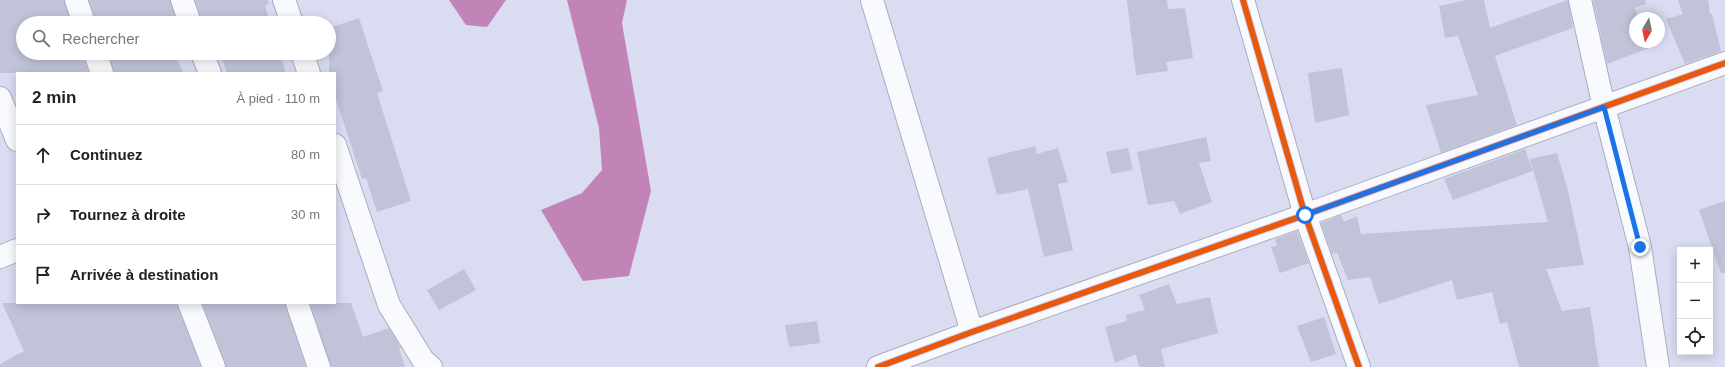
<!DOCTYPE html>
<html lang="fr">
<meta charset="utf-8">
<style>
body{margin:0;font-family:Arial,sans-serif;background:#f2f2f2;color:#222}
.controls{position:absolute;right:12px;bottom:12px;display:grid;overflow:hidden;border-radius:0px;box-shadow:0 2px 10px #0003}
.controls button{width:36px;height:36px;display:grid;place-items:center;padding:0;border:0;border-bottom:1px solid #e0e0e0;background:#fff;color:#222;font:20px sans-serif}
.compass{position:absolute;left:1629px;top:12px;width:36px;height:36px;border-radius:50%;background:#fff;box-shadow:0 2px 10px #0003;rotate:189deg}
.stop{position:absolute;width:12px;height:12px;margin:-9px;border:3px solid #1a73e8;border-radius:50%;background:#fff}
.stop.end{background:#1a73e8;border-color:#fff;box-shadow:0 1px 4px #0008}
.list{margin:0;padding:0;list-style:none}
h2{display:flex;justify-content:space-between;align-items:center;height:52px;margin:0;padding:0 16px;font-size:17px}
h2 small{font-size:13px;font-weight:400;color:#767676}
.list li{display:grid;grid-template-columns:26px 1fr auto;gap:12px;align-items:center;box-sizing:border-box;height:60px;padding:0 16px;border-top:1px solid #e0e0e0}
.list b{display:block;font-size:15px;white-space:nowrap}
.list em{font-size:13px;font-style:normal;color:#767676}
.icon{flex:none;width:22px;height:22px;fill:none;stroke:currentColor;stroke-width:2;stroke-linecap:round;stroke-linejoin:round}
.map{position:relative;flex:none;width:1725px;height:367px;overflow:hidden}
.search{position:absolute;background:#fff;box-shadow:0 2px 10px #0003;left:16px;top:16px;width:320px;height:44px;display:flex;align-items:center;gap:10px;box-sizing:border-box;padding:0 14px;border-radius:22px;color:#767676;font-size:15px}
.panel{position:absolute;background:#fff;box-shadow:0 2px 10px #0003;left:16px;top:72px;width:320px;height:232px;border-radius:0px}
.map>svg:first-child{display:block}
.water{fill:#c284b6}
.building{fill:#c1c3d9}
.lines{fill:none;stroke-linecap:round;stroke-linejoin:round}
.street-casing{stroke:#aaacc1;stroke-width:24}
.street{stroke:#f9fafd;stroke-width:22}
.cycleway-casing{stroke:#cfd4fc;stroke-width:8}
.cycleway{stroke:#e8590c;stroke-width:6}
.route{stroke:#1a73e8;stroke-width:5}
</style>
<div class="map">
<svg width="1725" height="367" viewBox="0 0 1725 367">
<rect width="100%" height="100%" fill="#dadcf2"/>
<g class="water">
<path d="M449,0H506L487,27L466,25Z"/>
<path d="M567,0H627L622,23L651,191L629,276L583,281L541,210L582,193L602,170L599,128Z"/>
</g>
<g class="building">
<path d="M0,0H64L71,23H23V53H83L89,73H0Z"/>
<path d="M89,0H170L177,23H96Z"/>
<path d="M195,0H268L269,4L265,5L270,23H202Z"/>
<path d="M1127,0H1167L1168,9L1185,8L1193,58L1166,62L1168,71L1136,75Z"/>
<path d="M1467,0H1484L1490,28L1568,0L1573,28L1495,56L1517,125L1441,153L1426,105L1478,95L1458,36L1445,38L1439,6Z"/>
<path d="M1593,0H1645L1646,4L1635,8L1638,18H1635V42H1647L1649,48L1607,64Z"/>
<path d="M1678,0H1708L1710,14H1712L1721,51L1685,64L1666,19L1683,14Z"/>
<path d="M359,18L383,91L377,93L411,201L377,212L366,178L362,179L335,96V73H329V28Z"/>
<path d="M108,53H175L183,73H114Z"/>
<path d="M220,53H280L286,73H227Z"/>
<path d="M1342,68L1349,115L1315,123L1308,73Z"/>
<path d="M1206,137L1211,161L1199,163L1212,202L1180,214L1174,201L1148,205L1137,152Z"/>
<path d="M1035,146L1037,154L1058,148L1068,182L1058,184L1073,250L1044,257L1028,189L997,195L987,158Z"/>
<path d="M1128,148L1133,170L1111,174L1106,152Z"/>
<path d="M1525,149L1533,171L1453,200L1444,179Z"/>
<path d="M1557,153L1568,191L1584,265L1546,269L1562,311L1590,307L1599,367H1519L1507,322L1500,324L1492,292L1457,300L1452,280L1379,304L1370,277L1348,280L1337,253L1332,254L1321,223L1341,215L1344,222L1357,216L1361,234L1548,222L1530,159Z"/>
<path d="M1725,201V273H1721L1699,210Z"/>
<path d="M1297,231L1309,263L1280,273L1271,247L1277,246L1275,239Z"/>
<path d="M464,269L476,290L439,310L427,290Z"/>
<path d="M1169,284L1177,304L1210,297L1218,333L1161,349L1165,367H1139L1136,354L1115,363L1105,327L1127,321L1126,315L1145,310L1139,295Z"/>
<path d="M2,303H177L201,367H0V364L24,351Z"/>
<path d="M202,303H285L306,367H226Z"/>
<path d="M310,303H351L363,337L389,328L401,348H399L405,367H331Z"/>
<path d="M1324,317L1336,354L1311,362L1297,326Z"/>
<path d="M817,321L820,343L789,347L785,325Z"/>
</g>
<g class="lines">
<defs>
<g id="street">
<path d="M76,0L84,23"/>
<path d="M182,0L190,23"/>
<path d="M284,0L292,23"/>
<path d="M872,0L972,332"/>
<path d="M1243,0L1305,215L1359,367"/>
<path d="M1580,0L1604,107L1640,247L1658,367"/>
<path d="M95,53L102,73"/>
<path d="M202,53L210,73"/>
<path d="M302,53L309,73"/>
<path d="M0,98L17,140"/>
<path d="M335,145L389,305L423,360L431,367"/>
<path d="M0,257L17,250"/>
<path d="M189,303L214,367"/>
<path d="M297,303L319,367"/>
<path d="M878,367L972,332L1305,215L1725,63"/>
</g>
</defs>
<use href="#street" class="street-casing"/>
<use href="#street" class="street"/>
<defs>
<g id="cycleway">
<path d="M1243,0L1305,215L1359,367"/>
<path d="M878,367L972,332L1305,215L1725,63"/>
</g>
</defs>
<use href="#cycleway" class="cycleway-casing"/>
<use href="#cycleway" class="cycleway"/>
</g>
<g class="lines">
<path class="route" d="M1305,215L1604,107L1640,247"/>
</g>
</svg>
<div class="controls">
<button>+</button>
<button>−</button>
<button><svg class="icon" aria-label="locate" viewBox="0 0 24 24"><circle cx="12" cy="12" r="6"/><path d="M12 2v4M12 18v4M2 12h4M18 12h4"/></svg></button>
</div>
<svg class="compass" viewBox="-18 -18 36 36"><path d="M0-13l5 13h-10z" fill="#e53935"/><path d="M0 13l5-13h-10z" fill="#767676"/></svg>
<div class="stop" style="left:1305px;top:215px"></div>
<div class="stop end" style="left:1640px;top:247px"></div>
<div class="search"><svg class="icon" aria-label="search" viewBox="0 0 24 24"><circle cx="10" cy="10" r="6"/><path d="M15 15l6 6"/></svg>Rechercher</div>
<section class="panel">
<h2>2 min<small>À pied · 110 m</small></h2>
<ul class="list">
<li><svg class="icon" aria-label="ahead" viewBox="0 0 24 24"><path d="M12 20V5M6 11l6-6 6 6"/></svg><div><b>Continuez</b></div><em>80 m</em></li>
<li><svg class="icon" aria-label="right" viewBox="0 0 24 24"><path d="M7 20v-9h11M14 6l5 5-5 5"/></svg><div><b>Tournez à droite</b></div><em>30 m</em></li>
<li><svg class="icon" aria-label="arrive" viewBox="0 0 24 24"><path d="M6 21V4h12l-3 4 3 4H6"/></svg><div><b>Arrivée à destination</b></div></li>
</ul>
</section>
</div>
